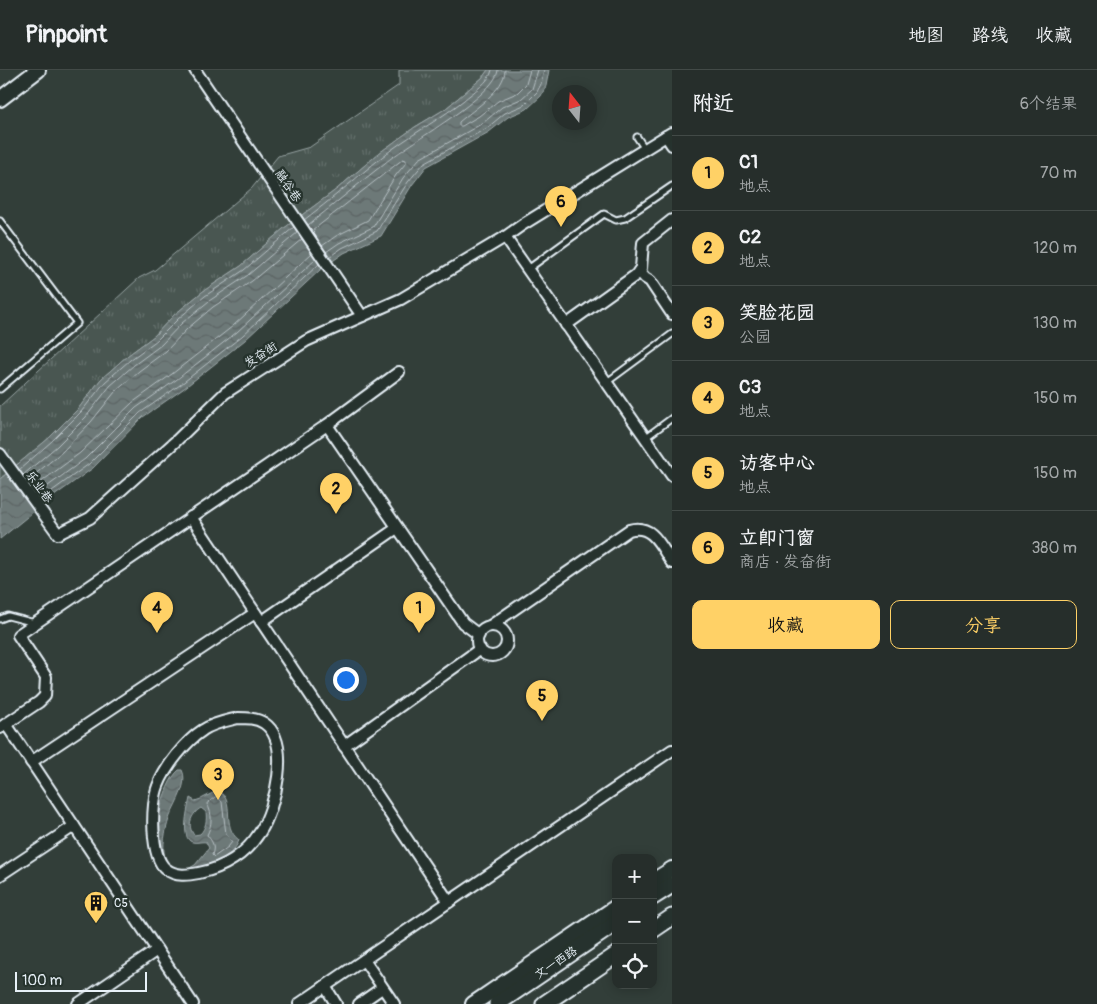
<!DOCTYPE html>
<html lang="zh">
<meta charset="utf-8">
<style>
body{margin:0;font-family:Pangolin,"LXGW WenKai TC",sans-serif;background:#323a37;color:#f1f3f6}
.controls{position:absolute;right:15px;bottom:15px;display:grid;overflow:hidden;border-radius:10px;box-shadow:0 2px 12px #0003}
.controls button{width:45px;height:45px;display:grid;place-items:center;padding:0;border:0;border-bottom:1px solid #424a47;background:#262e2b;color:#f1f3f6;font:25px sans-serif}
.compass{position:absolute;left:552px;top:15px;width:45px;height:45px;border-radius:50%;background:#262e2b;box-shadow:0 2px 12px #0003;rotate:343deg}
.scale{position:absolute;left:15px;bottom:12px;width:132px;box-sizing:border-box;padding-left:5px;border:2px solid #e8f1f8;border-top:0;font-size:14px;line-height:18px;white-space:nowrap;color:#e8f1f8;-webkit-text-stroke:4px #26332d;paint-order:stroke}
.you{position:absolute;left:345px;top:609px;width:18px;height:18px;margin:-12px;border:4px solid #fff;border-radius:50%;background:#1a73e8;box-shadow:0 0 0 8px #1a73e833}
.badge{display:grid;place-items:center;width:32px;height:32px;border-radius:50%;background:#ffd166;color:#111;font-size:16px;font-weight:700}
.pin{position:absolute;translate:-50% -41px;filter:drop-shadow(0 1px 2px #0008)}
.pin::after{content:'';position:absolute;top:26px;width:18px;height:15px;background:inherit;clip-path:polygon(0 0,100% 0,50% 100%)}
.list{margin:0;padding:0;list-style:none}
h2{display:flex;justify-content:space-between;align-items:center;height:65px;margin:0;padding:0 20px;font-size:21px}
h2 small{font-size:16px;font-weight:400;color:#a4a8a9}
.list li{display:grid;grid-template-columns:32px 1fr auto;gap:15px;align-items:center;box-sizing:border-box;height:75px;padding:0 20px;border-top:1px solid #424a47}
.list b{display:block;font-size:19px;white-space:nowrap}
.list p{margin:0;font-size:16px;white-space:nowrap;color:#a4a8a9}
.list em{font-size:16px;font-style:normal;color:#a4a8a9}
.actions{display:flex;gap:10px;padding:15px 20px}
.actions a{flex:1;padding:11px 0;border:1px solid #ffd166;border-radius:10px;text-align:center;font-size:18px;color:#ffd166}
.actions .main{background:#ffd166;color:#111}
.icon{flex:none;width:28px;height:28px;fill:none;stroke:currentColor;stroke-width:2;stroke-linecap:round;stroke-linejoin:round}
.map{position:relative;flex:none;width:672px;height:934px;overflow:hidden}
header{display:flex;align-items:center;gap:30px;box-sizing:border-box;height:70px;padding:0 25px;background:#262e2b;border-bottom:1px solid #424a47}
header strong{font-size:24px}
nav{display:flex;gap:28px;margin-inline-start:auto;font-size:18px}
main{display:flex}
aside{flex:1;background:#262e2b}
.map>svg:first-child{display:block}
.grass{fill:url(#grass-tufts);stroke:#98a4a4}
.water{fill:url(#water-waves);stroke:#9ea9ab;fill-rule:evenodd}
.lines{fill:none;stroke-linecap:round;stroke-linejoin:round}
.shore{stroke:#b7c1c5;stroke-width:1}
.lane-casing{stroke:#e8f1f8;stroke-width:9}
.street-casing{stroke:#e8f1f8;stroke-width:14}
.secondary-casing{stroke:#e8f1f8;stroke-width:18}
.primary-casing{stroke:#e8f1f8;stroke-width:19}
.lane{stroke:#26332d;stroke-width:5}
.street{stroke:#26332d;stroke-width:10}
.secondary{stroke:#26332d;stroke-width:14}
.primary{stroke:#26332d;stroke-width:15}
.labels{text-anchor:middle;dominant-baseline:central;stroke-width:5;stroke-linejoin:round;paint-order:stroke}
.street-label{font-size:12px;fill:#e8f1f8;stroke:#26332d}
.poi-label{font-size:12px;fill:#e8f1f8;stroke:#26332d;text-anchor:start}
</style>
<header>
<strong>Pinpoint</strong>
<nav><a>地图</a><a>路线</a><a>收藏</a></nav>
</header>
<main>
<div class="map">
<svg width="672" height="934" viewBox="0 0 672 934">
<defs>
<pattern id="grass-tufts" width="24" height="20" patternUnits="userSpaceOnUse" patternTransform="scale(1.25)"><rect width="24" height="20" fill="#495651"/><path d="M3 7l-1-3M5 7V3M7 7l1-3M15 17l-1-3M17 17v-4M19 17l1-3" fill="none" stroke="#636f6b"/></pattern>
<pattern id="water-waves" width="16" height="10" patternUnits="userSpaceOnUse" patternTransform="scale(1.25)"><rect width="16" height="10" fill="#6d7978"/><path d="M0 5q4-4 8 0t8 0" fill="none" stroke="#5b6363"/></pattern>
</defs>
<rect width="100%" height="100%" fill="#323e39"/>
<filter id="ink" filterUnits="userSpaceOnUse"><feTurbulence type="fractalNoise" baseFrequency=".02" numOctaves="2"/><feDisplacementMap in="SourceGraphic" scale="10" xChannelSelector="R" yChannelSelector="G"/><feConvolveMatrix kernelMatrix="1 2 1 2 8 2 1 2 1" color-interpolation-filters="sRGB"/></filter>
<g filter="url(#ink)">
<path class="grass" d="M399,0H488L482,8L445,39L415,57L379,83L337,119L283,159L241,196L202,222L174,245L154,266L127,286L101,309L78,339L49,368L0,409V336L139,208L155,200L252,118L278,86L310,77L399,15Z"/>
<g class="water">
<path d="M488,0H549L546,16L541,26L527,39L508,47L489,62L426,97L412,115L381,166L344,183L320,200L245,270L183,319L143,347L93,398L43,434L0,469V409L49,368L78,339L101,309L127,286L154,266L174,245L202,222L241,196L283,159L337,119L379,83L415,57L445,39L482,8Z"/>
<path d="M179,700H182C189,715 174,734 169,749C165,761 162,776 165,789C149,772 162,714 179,700Z"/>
<path d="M218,721C237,731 220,756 239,770C236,782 217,794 206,797C200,799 192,799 186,800L195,795L209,778L206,772C201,771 195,774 190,771C181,764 188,738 190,728L195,731C204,729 210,723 218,721ZM201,738L206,742C207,750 206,758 200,764L194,765C186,755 192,743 201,738Z"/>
</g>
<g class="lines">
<g class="shore">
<path d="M505,0C505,20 474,39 459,52V56H462L479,46L498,31L517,23L526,14L530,0"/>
<path d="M304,150C331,130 356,108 382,87C408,66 438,51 464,30C473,22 490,12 492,0"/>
<path d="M308,155C334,135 359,113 385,93C406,75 497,25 498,0"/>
<path d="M312,161L403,89L406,90V93L396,105L368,150L336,166L322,176"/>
<path d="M326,182L339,173L373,157L403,108L419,89L483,53L502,37L521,29L532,19L538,0"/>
<path d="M329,187L342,178L377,161L408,112L424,93L487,58L505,43L524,35L537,22L541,14L544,0"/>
<path d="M19,400L52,371L81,342L105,312L130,290L157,270L178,249L205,226L244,200L294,157"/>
<path d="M23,405L57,376L86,347L110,316L134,295L161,275L182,253L209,231L248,205L298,162"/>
<path d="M27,411L62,382L91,352L115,322L139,301L166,281L187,259L213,237L252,211L302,169"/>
<path d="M33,418L80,383L132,333L172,304L233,256L312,183"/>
<path d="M37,424L85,389L136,338L176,310L237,262L316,189"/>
<path d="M41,429L89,394L140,343L180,315L242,266L319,194"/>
<path d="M217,726L222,732L226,764L232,772L228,777L214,787L212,785C215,776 213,772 207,765C212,755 213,744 207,734Z"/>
</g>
<defs>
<g id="lane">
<path d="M637,67L645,79"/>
<path d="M0,151L77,253L0,319"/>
<path d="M528,199L604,144L616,150L625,148L672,116"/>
<path d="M607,312L672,264"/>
<path d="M645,368L672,348"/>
<path d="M0,549L8,546L35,553"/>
</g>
<g id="street">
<path d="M195,0L362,246"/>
<path d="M671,63L666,66L672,75"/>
<path d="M666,66L522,155L505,167L672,406"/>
<path d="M639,201L645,208L650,211L672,244"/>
<path d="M566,255L636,205L641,198L643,173L672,150"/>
<path d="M327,355L463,553L479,565"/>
<path d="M0,384L58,464L90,448L176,371L225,323L306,271L401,229L505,167"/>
<path d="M191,447L449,832"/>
<path d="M261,552L397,458"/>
<path d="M490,556L629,460C653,453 661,477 672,493"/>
<circle cx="492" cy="571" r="15"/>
<path d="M238,648C247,648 256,648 264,653C292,672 275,739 260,762C246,784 224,798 199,803C188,805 176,807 166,799C150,787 151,733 158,716C165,697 186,671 203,660C213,653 226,651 238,648Z"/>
<path d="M6,654L193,934"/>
<path d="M0,658L39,632L45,626L46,607L18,565L327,355L399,302"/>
<path d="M344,676L480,579"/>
<path d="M31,692L255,543"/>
<path d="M0,805L74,756"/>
<path d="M364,890L394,934"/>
<path d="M325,916L336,934"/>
<path d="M78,934L157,880"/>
<path d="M299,934L672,680"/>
<path d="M359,934L382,918"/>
</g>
<g id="secondary">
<path d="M0,29L38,0"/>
<path d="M653,811L672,799"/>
<path d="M473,934L616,837"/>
</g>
<g id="primary">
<path d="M653,827L672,815"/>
<path d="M653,860L672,847"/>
<path d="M497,934L616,853"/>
<path d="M544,934L616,885"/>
</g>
</defs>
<use href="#lane" class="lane-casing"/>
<use href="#street" class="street-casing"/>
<use href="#secondary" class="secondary-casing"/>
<use href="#primary" class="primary-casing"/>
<use href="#lane" class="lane"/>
<use href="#street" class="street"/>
<use href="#secondary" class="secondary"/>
<use href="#primary" class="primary"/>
</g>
</g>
<defs>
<symbol id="building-pin" viewBox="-11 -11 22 30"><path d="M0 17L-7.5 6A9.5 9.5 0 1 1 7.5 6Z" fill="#ffd166" stroke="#26332d"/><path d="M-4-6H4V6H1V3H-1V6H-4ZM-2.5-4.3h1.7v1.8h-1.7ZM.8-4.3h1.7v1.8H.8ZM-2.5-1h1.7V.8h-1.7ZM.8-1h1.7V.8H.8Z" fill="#111"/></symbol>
</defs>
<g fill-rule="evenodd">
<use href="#building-pin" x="82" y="819" width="28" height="38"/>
</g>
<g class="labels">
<g class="street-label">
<text transform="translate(288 116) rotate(56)">融谷巷</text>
<text transform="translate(261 285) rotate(-33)">发奋街</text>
<text transform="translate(39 417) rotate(54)">乐业巷</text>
<text transform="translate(556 893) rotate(-34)">文一西路</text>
</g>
<g class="poi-label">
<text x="114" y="833">C5</text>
</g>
</g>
</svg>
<div class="controls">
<button>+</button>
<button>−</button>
<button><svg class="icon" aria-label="locate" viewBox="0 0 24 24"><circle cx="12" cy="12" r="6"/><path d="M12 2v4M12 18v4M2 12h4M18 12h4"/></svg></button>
</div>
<svg class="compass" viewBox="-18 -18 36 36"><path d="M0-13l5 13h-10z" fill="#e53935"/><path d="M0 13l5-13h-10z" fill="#a4a8a9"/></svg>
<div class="scale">100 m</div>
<div class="you"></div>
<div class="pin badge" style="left:419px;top:563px">1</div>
<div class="pin badge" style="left:336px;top:444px">2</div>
<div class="pin badge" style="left:218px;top:730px">3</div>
<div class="pin badge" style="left:157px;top:563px">4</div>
<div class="pin badge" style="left:542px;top:651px">5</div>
<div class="pin badge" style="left:561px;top:157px">6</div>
</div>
<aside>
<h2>附近<small>6个结果</small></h2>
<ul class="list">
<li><span class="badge">1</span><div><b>C1</b><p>地点</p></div><em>70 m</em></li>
<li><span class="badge">2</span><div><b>C2</b><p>地点</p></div><em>120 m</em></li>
<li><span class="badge">3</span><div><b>笑脸花园</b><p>公园</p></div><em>130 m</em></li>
<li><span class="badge">4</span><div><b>C3</b><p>地点</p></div><em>150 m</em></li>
<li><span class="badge">5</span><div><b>访客中心</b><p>地点</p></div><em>150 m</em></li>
<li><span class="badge">6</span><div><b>立即门窗</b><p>商店 · 发奋街</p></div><em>380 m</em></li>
</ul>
<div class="actions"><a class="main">收藏</a><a>分享</a></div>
</aside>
</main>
